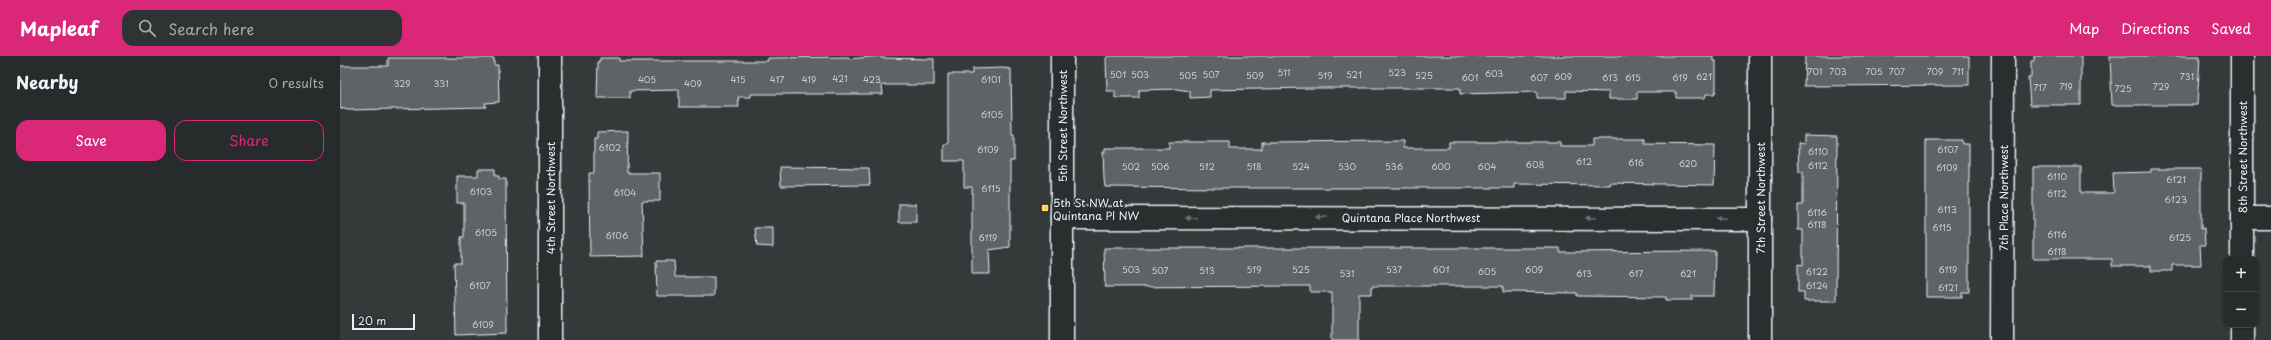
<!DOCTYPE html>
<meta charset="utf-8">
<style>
body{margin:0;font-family:"Playpen Sans",sans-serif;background:#303334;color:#f1f3f6}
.controls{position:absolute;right:12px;bottom:12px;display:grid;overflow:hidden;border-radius:8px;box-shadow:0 1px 3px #0004}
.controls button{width:36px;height:36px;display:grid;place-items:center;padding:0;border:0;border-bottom:1px solid #444748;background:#282b2c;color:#f1f3f6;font:20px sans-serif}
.scale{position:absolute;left:12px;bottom:10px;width:63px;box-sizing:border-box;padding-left:4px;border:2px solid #e8f1f8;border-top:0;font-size:11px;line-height:14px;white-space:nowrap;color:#e8f1f8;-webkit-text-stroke:3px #2a2d2e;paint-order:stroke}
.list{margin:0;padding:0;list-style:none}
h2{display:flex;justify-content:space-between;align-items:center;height:52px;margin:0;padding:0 16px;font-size:17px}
h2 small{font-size:13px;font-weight:400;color:#a5a7a9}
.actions{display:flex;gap:8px;padding:12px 16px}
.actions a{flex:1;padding:9px 0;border:1px solid #db2777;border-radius:12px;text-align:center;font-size:14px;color:#db2777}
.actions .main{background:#db2777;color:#fff}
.icon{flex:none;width:22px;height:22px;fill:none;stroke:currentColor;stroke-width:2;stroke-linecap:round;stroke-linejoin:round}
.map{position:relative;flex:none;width:1931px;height:284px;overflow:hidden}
header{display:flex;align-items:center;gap:24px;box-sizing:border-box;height:56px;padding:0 20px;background:#db2777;color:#fff}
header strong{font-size:19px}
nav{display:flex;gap:22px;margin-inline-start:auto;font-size:14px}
.search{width:280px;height:36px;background:#303334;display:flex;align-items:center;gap:10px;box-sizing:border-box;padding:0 14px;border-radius:12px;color:#a5a7a9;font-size:15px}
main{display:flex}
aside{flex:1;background:#282b2c}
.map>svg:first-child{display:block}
.building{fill:#5f6365;stroke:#e8f1f8}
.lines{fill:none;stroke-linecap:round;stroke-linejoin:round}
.minor-casing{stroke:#e8f1f8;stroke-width:25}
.minor{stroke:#2a2d2e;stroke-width:22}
.oneway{fill:#6c7275}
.poi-dot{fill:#ffd166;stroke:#2a2d2e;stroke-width:1.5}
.labels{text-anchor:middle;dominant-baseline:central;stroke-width:3;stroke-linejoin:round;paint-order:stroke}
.number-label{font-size:9px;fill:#c6ced3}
.street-label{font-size:11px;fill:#e8f1f8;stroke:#2a2d2e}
.poi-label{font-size:11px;fill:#e8f1f8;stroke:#2a2d2e;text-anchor:start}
</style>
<header>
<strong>Mapleaf</strong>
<div class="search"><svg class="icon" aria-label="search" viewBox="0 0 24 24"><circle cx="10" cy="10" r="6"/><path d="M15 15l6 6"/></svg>Search here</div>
<nav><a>Map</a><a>Directions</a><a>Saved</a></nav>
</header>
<main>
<aside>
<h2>Nearby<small>0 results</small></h2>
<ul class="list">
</ul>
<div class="actions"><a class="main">Save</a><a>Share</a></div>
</aside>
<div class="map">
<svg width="1931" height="284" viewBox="0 0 1931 284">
<rect width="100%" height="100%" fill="#35393a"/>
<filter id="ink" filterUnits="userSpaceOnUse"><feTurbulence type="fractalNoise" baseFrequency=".025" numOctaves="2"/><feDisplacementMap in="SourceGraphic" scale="8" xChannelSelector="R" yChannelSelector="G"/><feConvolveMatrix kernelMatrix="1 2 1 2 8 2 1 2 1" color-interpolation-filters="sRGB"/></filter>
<g filter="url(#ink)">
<g class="building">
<path d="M541,0V2L594,3V29H542L543,38H411V41H398L399,51H339V34L290,35V42H257L258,5H260V2H279V5H428V2L509,1V3Z"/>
<path d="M768,0H1373V5H1376V35L1374,38H1366L1365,42H1336V36H1297V43H1269V36L1226,35V42H1197V36L1120,38V32H971L870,34V41L850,42V35L837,33L799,34V42H775V35H767L766,2Z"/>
<path d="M1465,0H1629V29L1464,30Z"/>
<path d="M1694,0H1741V49H1690L1688,21H1691V5H1694Z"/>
<path d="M1770,0H1860L1857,49H1772Z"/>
<path d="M48,2H154V9H158L159,46L145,47L146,51L8,54L0,52V10H48Z"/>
<path d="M663,12L671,13L672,79H674V105H670V191L649,194L650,218H632V131H624V105H604V88H608V18H632V13Z"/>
<path d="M288,75L287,117H320V145H302L304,200L250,201L249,117H254V83H257V76Z"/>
<path d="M1464,79L1497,80L1496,245H1464V236H1458V208L1463,209V174H1458V149H1463V116H1459L1458,87L1464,88Z"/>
<path d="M1252,83H1305V88L1375,89L1374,129L1270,127V129L1174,128V132H882L765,131L764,123L763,96H765V92H829V86H890V93H922V86L1063,85V92H1109V86H1220V90H1252Z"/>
<path d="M1586,84H1622V88H1629V236H1622V241H1586Z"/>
<path d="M440,111L529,112L530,129L441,130Z"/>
<path d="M1693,111H1741V137H1774L1773,117L1811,116V113H1861V173L1864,172L1865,189H1860L1861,209H1832V215H1811V210H1772V203H1693Z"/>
<path d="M138,113H155V120H159V123H166L167,277L116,279L114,207H121V181H124V147H117V120H138Z"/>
<rect x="559" y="148" width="17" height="18"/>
<path d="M415,172H433V191L417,190Z"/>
<path d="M764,192H1220V196L1375,195L1374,240H1352V244H1326V241L1237,240V237L1163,236V230H1032V238H1019V284H992V236H970V230L765,231Z"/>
<path d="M316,205H334L335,221H374V240H317Z"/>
</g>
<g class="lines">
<defs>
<g id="minor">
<path d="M210,0V284"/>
<path d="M722,162L1420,163"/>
<path d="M1902,162H1931"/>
<path d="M1902,203V0"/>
<path d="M1902,269V284"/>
<path d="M722,284V0"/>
<path d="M1420,284V0"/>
<path d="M1662,284L1663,0"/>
</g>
</defs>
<use href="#minor" class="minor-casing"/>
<use href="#minor" class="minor"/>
</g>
<defs><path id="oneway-solid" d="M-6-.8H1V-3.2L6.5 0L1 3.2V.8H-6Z"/></defs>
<g class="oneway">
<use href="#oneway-solid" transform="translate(981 161) rotate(180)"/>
<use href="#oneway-solid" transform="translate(851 162) rotate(180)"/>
<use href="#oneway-solid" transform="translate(1251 162) rotate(-180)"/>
<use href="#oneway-solid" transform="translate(1381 162) rotate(-180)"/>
</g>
</g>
<rect class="poi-dot" x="701" y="148" width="8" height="8" rx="2"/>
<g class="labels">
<g class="number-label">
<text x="1475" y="15">701</text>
<text x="1498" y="15">703</text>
<text x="1534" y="15">705</text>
<text x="1557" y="15">707</text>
<text x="1595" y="15">709</text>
<text x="1618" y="15">711</text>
<text x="944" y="16">511</text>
<text x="1057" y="16">523</text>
<text x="1154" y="17">603</text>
<text x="778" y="18">501</text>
<text x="800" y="18">503</text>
<text x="871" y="18">507</text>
<text x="1014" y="18">521</text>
<text x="848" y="19">505</text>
<text x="915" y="19">509</text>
<text x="985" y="19">519</text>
<text x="1084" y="19">525</text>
<text x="1223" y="20">609</text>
<text x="1364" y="20">621</text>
<text x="1847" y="20">731</text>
<text x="1130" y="21">601</text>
<text x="1199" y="21">607</text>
<text x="1270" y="21">613</text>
<text x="1293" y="21">615</text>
<text x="1340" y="21">619</text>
<text x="500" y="22">421</text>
<text x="307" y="23">405</text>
<text x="398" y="23">415</text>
<text x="437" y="23">417</text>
<text x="469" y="23">419</text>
<text x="532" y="23">423</text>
<text x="651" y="23">6101</text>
<text x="62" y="27">329</text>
<text x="101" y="27">331</text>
<text x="353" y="27">409</text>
<text x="1726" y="30">719</text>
<text x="1821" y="30">729</text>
<text x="1700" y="31">717</text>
<text x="1783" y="32">725</text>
<text x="652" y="58">6105</text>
<text x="270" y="91">6102</text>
<text x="648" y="93">6109</text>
<text x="1608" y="93">6107</text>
<text x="1478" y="95">6110</text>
<text x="1244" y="105">612</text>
<text x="1296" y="106">616</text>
<text x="1348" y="107">620</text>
<text x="1195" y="108">608</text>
<text x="1478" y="109">6112</text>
<text x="791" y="110">502</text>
<text x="820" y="110">506</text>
<text x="867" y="110">512</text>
<text x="914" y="110">518</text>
<text x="961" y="110">524</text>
<text x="1007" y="110">530</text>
<text x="1054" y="110">536</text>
<text x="1101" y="110">600</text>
<text x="1147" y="110">604</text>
<text x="1607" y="111">6109</text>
<text x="1717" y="120">6110</text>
<text x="1836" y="123">6121</text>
<text x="651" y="132">6115</text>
<text x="141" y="135">6103</text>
<text x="285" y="136">6104</text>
<text x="1717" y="137">6112</text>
<text x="1836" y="143">6123</text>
<text x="1607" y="153">6113</text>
<text x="1477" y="156">6116</text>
<text x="1477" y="168">6118</text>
<text x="1602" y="171">6115</text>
<text x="146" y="176">6105</text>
<text x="1717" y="178">6116</text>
<text x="277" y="179">6106</text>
<text x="648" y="181">6119</text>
<text x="1840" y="181">6125</text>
<text x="1717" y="195">6118</text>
<text x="791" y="213">503</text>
<text x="914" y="213">519</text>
<text x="961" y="213">525</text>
<text x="1054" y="213">537</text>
<text x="1101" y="213">601</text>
<text x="1194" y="213">609</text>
<text x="1608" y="213">6119</text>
<text x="820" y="214">507</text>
<text x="867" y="214">513</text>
<text x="1147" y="215">605</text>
<text x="1477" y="215">6122</text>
<text x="1007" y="217">531</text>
<text x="1244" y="217">613</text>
<text x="1296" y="217">617</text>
<text x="1348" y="217">621</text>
<text x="140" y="229">6107</text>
<text x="1477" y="229">6124</text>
<text x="1608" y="231">6121</text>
<text x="143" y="268">6109</text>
</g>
<g class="street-label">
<text transform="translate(722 70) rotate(-90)">5th Street Northwest</text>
<text transform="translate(1902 101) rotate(-90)">8th Street Northwest</text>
<text transform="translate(210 142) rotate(-90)">4th Street Northwest</text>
<text transform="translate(1420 142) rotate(-90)">7th Street Northwest</text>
<text transform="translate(1663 142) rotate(-90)">7th Place Northwest</text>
<text x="1071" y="161">Quintana Place Northwest</text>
</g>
<g class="poi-label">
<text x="713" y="146">5th St NW at<tspan x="713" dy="13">Quintana Pl NW</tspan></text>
</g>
</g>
</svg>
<div class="controls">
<button>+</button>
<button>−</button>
</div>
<div class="scale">20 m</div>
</div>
</main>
